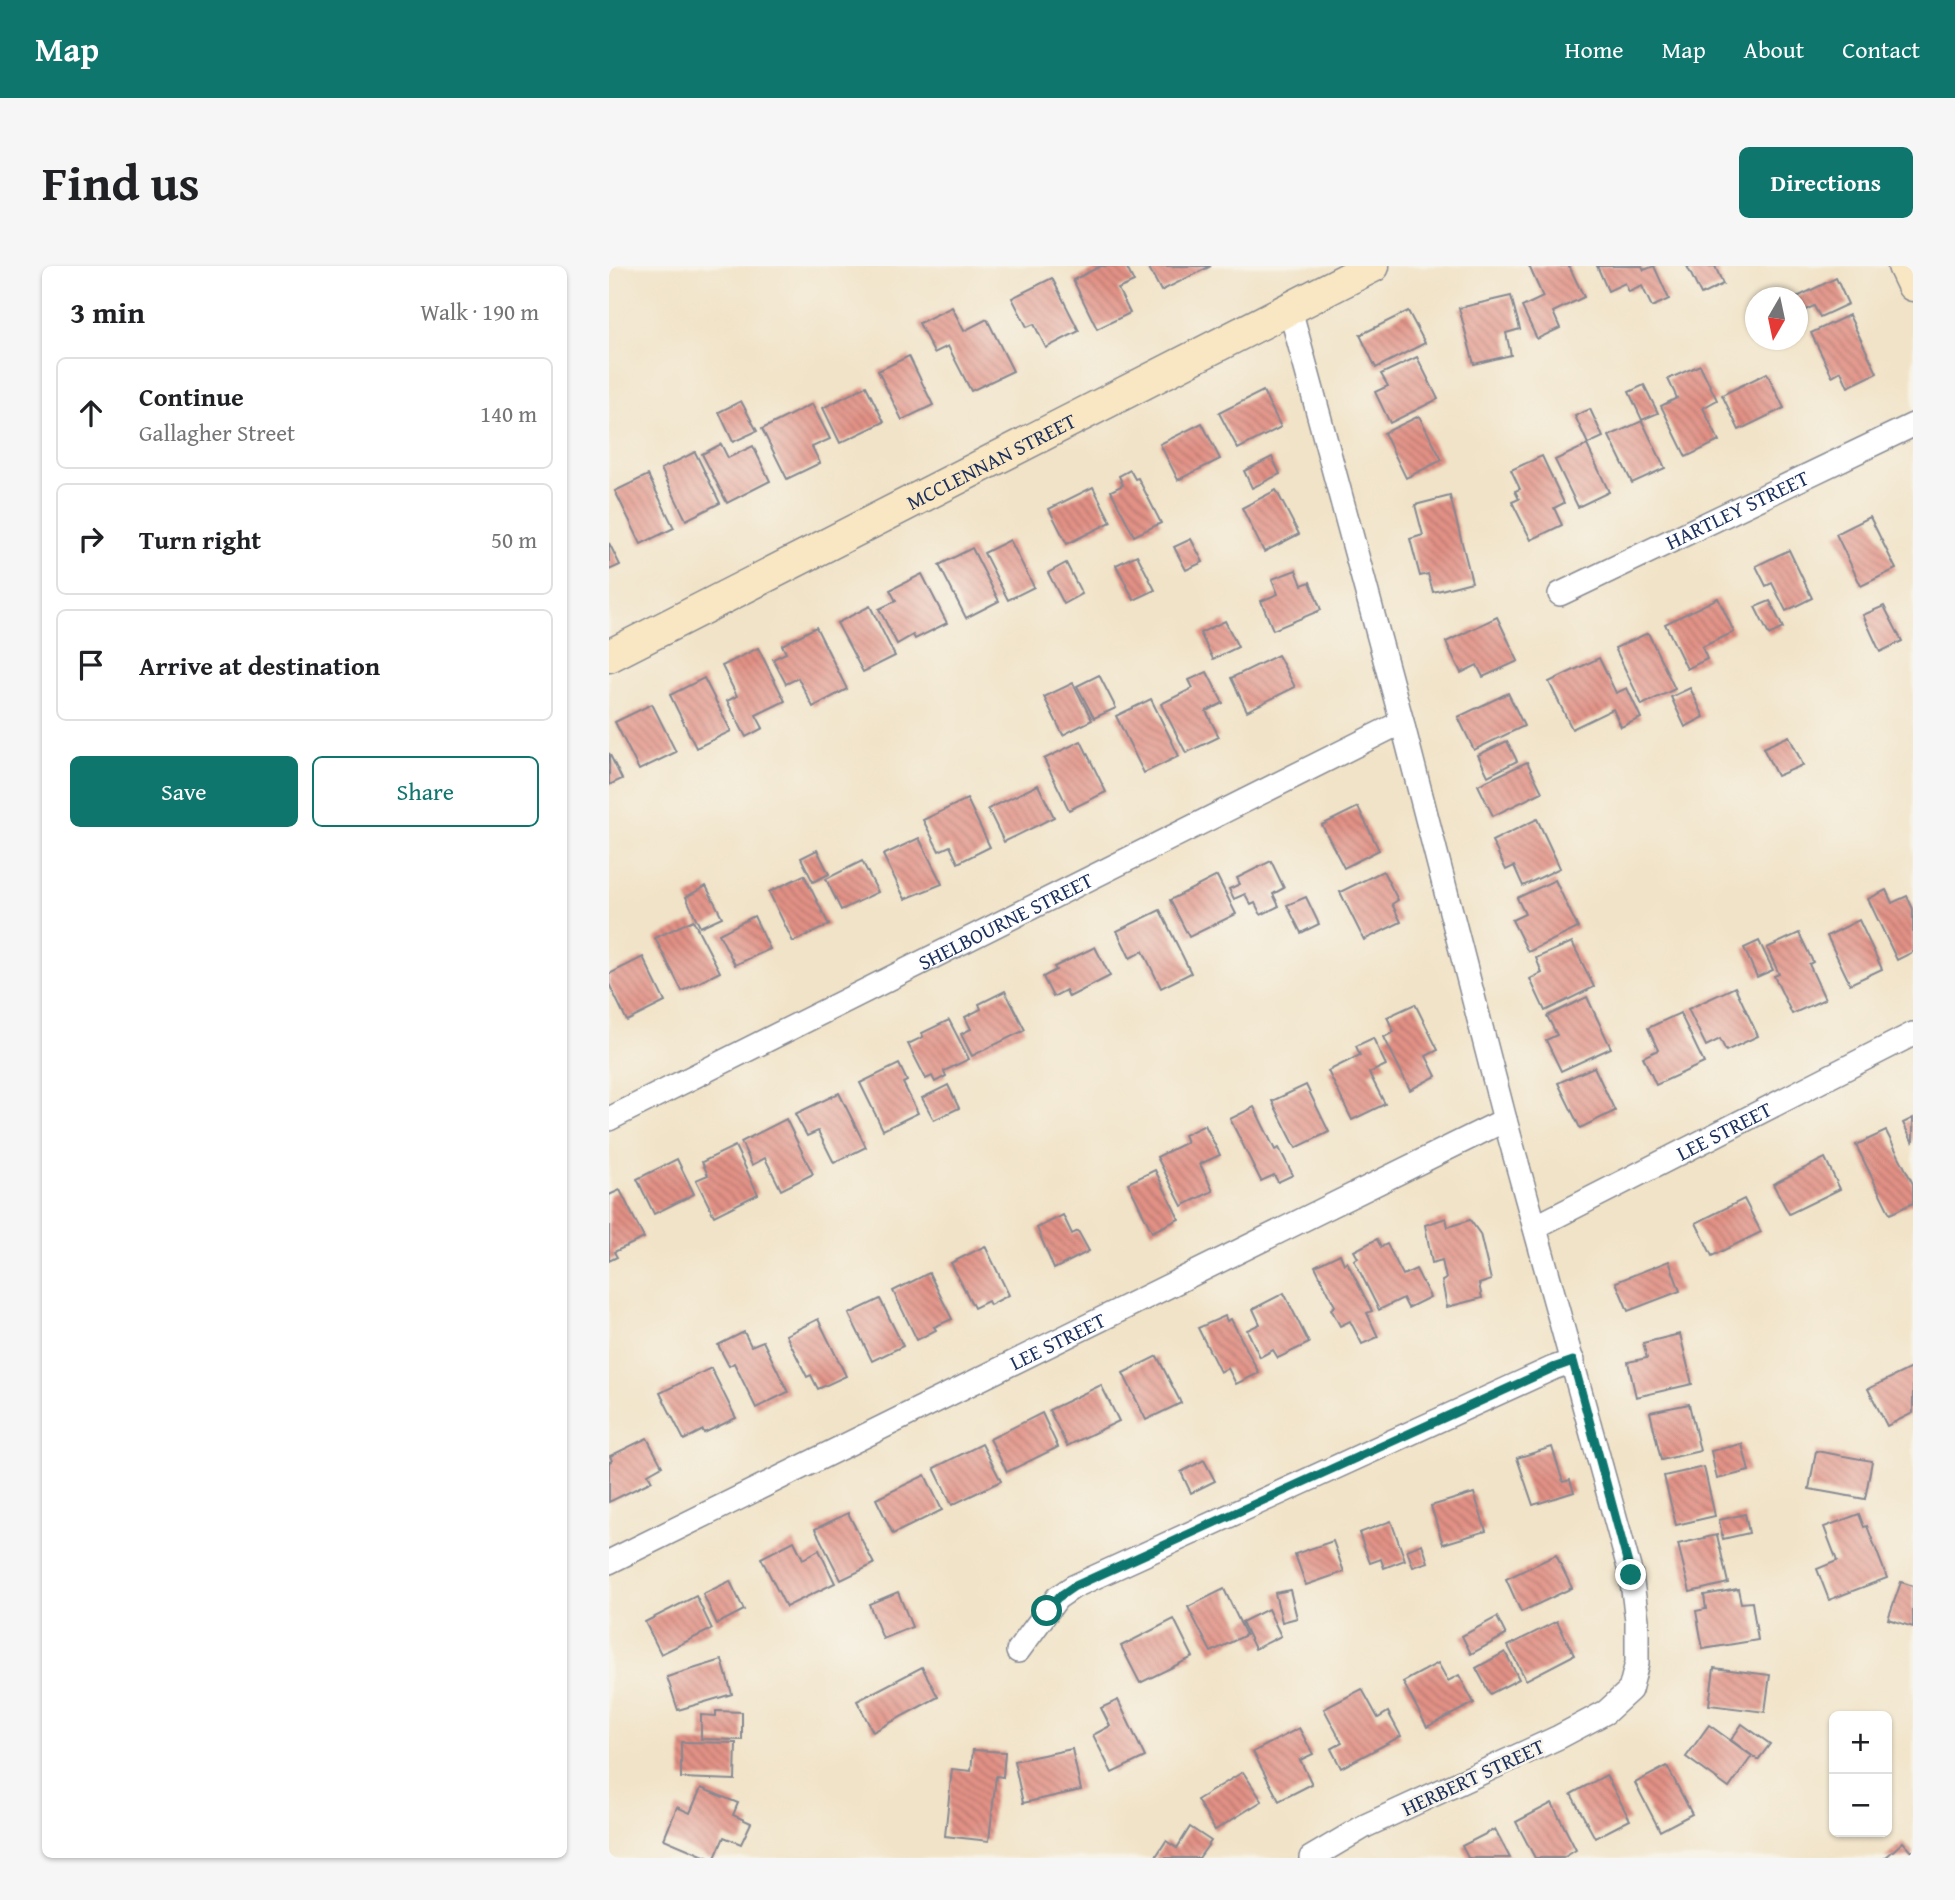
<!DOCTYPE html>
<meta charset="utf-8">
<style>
body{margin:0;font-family:"Gentium Book Plus",serif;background:#f6f6f6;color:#202124}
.controls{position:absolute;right:21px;bottom:21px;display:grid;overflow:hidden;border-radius:10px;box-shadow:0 2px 5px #0004}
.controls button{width:63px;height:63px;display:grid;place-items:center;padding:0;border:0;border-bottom:2px solid #e0e0e0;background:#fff;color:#202124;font:35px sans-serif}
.compass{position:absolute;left:1136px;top:21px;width:63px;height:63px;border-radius:50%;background:#fff;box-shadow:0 2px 5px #0004;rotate:189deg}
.stop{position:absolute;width:21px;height:21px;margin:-16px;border:5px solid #0f766e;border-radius:50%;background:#fff}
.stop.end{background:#0f766e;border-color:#fff;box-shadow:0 2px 7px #0008}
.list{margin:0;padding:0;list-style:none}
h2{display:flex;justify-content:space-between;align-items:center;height:91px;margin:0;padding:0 28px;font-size:30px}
h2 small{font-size:23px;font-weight:400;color:#757577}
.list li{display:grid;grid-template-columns:46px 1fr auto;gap:21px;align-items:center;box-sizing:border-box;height:112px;margin:0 14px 14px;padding:0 14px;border:2px solid #e0e0e0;border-radius:10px}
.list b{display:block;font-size:26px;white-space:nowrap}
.list p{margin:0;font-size:23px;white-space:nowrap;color:#757577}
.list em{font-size:23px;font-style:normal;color:#757577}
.actions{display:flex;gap:14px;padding:21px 28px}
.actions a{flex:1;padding:16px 0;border:2px solid #0f766e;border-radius:10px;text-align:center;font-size:24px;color:#0f766e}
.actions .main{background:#0f766e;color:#fff}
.icon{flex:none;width:38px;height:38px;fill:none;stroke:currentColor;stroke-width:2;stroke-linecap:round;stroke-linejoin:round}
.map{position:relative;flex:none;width:1304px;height:1592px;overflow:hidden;border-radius:10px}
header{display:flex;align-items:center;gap:42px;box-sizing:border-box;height:98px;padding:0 35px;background:#0f766e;color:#fff}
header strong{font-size:33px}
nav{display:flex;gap:38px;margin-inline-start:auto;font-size:24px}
.intro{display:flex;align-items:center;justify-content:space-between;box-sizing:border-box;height:168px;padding:0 42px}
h1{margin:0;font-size:49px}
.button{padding:18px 32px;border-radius:10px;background:#0f766e;color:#fff;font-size:24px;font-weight:700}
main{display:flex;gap:42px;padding:0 42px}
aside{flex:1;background:#fff;border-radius:10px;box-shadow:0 2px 5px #0004}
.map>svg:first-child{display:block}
.building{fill:url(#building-back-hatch)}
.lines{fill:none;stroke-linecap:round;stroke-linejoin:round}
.street-casing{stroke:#868992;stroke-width:26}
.secondary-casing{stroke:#868992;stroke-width:35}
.street{stroke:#fff;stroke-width:23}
.secondary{stroke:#f9e7c3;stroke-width:32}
.route{stroke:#0f766e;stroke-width:9}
.labels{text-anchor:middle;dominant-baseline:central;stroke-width:5;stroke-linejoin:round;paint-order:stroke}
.street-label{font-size:21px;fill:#1b2f5e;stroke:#f7f3e8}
</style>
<header>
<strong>Map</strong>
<nav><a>Home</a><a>Map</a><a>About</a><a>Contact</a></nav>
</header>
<div class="intro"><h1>Find us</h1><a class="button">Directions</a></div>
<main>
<aside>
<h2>3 min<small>Walk · 190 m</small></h2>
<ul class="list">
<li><svg class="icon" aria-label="ahead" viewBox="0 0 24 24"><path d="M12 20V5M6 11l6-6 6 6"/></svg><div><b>Continue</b><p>Gallagher Street</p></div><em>140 m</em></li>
<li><svg class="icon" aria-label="right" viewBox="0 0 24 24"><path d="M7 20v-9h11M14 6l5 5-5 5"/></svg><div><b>Turn right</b></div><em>50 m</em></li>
<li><svg class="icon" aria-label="arrive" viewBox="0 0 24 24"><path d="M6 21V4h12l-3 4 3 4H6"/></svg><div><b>Arrive at destination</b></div></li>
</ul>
<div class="actions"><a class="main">Save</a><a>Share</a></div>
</aside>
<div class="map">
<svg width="1304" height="1592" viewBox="0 0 1304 1592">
<defs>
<pattern id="building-back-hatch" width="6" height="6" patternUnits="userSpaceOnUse" patternTransform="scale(1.75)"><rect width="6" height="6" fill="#e29185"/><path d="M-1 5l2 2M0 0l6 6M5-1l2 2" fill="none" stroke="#b67770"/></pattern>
</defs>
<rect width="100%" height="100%" fill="#f7f3e8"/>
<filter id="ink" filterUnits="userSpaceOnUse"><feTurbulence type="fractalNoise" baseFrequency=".0143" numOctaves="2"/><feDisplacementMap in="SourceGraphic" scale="14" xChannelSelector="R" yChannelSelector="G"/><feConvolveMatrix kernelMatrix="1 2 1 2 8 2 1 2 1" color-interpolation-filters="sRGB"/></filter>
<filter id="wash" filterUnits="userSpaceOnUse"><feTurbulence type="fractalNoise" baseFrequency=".00686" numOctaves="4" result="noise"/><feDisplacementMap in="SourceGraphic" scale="28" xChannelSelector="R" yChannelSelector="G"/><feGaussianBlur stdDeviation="1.57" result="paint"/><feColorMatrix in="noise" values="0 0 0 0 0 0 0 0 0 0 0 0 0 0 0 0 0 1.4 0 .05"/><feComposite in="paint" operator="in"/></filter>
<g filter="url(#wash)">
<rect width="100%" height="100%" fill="#f1e3c7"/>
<g id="blocks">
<g class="building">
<path d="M492,0H517L525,16L509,23L521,47L488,63L464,14Z"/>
<path d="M539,0H602L552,25Z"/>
<path d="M920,0H960L975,31L944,46L951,62L928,73L913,41L934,31Z"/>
<path d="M988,0H1033L1035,4L1045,0L1060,33L1043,41L1033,20L1020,26L1016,17L999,25Z"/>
<path d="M1078,0H1106L1114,18L1092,29Z"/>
<path d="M443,12L470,65L437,82L425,58L418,61L403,32Z"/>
<path d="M1227,12L1239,38L1211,51L1205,40L1194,45L1188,31Z"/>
<path d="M902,30L911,63L897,67L902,89L865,98L850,42Z"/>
<path d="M343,41L355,65L378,53L404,105L362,125L339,80L325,87L310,57Z"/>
<path d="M799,45L816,77L767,102L751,69Z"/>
<path d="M1240,49L1268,107L1239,121L1232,105L1223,110L1202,67Z"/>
<path d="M300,90L324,139L293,154L269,105Z"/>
<path d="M808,91L829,133L781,157L766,126L779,120L772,108Z"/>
<path d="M1091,99L1108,134L1094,142L1110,175L1077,191L1052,140L1068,132L1059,113Z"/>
<path d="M1158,107L1175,142L1130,164L1113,129Z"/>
<path d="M1035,119L1049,147L1033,154L1020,126Z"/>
<path d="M257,120L275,156L231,177L214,142Z"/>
<path d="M654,125L672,161L629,183L610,147Z"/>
<path d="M132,135L148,165L124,176L110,146Z"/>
<path d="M203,138L221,173L203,181L211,197L178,213L153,163Z"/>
<path d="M981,143L994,171L979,178L966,150Z"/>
<path d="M810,150L833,194L797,212L775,167Z"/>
<path d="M1033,155L1056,202L1023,217L1000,170Z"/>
<path d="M593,157L611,193L569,214L551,178Z"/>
<path d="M112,178L119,192L144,180L161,215L118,237L93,188Z"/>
<path d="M978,179L1000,226L969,241L946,194Z"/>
<path d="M86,186L111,237L77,254L52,203Z"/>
<path d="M933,190L955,237L945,242L953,259L922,274L903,236L910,233L906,225L911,223L902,204Z"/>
<path d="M663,191L671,208L643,222L635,205Z"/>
<path d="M521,204L526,213L529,212L552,257L525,270L502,225L514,219L510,210Z"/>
<path d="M39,209L65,262L32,278L6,225Z"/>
<path d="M484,221L502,256L458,278L440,243Z"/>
<path d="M667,224L690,268L655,286L633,242Z"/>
<path d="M841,230L863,316L824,326L819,308L811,310L801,273L814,269L806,239Z"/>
<path d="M1261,251L1287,303L1252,320L1227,268Z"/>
<path d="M582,273L594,296L577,304L565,281Z"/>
<path d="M401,274L425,321L399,334L375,287Z"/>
<path d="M0,277L11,299L0,304Z"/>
<path d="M363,282L390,335L357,352L330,299Z"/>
<path d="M1180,284L1203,332L1177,345L1163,317L1157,320L1147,300Z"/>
<path d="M528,289L546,324L525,334L507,299Z"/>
<path d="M457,297L473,328L455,338L439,307Z"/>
<path d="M687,304L693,319L701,316L712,344L664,364L652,335L669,328L663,313Z"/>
<path d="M313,308L338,357L306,373L304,369L288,378L270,343L287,335L281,324Z"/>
<path d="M1109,332L1125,366L1093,381L1098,393L1078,403L1056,358Z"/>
<path d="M1161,335L1174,362L1160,369L1146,341Z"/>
<path d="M261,340L286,390L254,406L228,357Z"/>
<path d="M1275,340L1293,375L1271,386L1254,349Z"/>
<path d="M888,351L909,395L874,411L868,399L852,407L837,376Z"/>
<path d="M616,355L629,381L604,393L591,367Z"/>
<path d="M207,361L238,423L204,441L189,412L177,418L164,393L177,387L173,379Z"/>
<path d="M1039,367L1066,423L1033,439L1006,382Z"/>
<path d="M149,382L176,435L147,449L154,462L137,471L118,435L128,430L113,400Z"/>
<path d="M669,389L686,421L638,445L622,412Z"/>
<path d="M990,392L1007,427L1018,422L1032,452L1012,461L1004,443L963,463L940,416Z"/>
<path d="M598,406L614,437L597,445L610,471L577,487L552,438L584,422L580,414Z"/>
<path d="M490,409L507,442L485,452L468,420Z"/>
<path d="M95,412L122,465L87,482L61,429Z"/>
<path d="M464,417L483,454L454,469L435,431Z"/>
<path d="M1081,422L1095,451L1076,461L1062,431Z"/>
<path d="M899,427L915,460L865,484L849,451Z"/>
<path d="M542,433L570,490L535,507L507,450Z"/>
<path d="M43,438L67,486L30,504L6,456Z"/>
<path d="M1180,470L1194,499L1168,510L1154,482Z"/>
<path d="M472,475L497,526L460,544L435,493Z"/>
<path d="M898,475L908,495L879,510L869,489Z"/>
<path d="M0,487L13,513L0,519Z"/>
<path d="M918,496L933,526L884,550L869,519Z"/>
<path d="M429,519L445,551L395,576L379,543Z"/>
<path d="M358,533L381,581L349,597L341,580L330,585L314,554Z"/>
<path d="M749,541L770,584L735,602L713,559Z"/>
<path d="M928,553L951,602L914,620L905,600L897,604L883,575Z"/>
<path d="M310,572L333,618L296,633L274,589Z"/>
<path d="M208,584L220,608L204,616L192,592Z"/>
<path d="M253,595L269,626L232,644L217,613Z"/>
<path d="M662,595L675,622L664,628L670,640L652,649L646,637L642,639L636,628L625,633L620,623L631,618L628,612Z"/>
<path d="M774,605L789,634L783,638L792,656L755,674L731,626Z"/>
<path d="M195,609L220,659L184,676L160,626Z"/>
<path d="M608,610L627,648L580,671L561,634Z"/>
<path d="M946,614L969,662L919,686L903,654L916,648L908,632Z"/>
<path d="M97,620L113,651L91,661L77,631Z"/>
<path d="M1277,624L1283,637L1298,630L1304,643V686L1288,694L1259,633Z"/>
<path d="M697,631L710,658L692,667L678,639Z"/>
<path d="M551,644L582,707L552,722L534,685L521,692L508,665Z"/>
<path d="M145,650L161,683L126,699L110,668Z"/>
<path d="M84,654L111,706L73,725L46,672Z"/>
<path d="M1250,654L1273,703L1241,718L1218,670Z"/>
<path d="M1190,667L1204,696L1200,698L1216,733L1183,748L1165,710L1170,708L1158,682Z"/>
<path d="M1150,675L1164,704L1148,711L1135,682Z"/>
<path d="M963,676L985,721L936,745L921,713L933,707L927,692Z"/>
<path d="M486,681L501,710L460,731L457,724L444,731L434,711L447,704L445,701Z"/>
<path d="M34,691L56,736L18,755L0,718V708Z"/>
<path d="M1126,721L1149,770L1117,785L1111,773L1097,780L1079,743Z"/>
<path d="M396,725L416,764L363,790L352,768L362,763L356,751L372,743L370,738Z"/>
<path d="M978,731L1002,782L952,805L937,774L948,769L938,750Z"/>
<path d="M806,738L829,784L817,790L827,810L801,824L775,771L785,766L778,751Z"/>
<path d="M1071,747L1095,797L1047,819L1034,791L1049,784L1039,762Z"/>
<path d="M340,754L360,793L335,805L337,810L326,816L323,810L317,813L299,778L314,771L313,767Z"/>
<path d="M764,772L777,799L760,807L776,838L743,854L719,805L751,789L747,780Z"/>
<path d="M290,798L298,815L294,817L309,847L274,864L251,817Z"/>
<path d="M985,801L1006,845L971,862L949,817Z"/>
<path d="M339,819L350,842L325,854L313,832Z"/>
<path d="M697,819L720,866L687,882L663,835Z"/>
<path d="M230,827L257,881L225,897L209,865L198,870L186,848Z"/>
<path d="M645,841L666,884L670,882L684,909L669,916L665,909L652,915L621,853Z"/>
<path d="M1304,852V877L1294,857Z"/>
<path d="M177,853L204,908L172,924L156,892L143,899L132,876Z"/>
<path d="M596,859L611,889L591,898L604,925L573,940L548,891L578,876L575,869Z"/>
<path d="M1277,865L1304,918V937L1281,948L1247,879Z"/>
<path d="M126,880L149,928L105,950L87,914L99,909L93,896Z"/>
<path d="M1216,892L1231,923L1180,948L1164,918Z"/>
<path d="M68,893L85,928L45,948L28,913Z"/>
<path d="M546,904L570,953L543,966L519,917Z"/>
<path d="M11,924L35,972L5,986L8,991L0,995V929Z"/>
<path d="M1135,933L1152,966L1103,990L1087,957Z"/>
<path d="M454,949L463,968L469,965L480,985L445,1003L428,962Z"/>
<path d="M837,952L839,961L861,954L871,968L882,1014L870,1018L873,1032L838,1041L833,1015L837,1013L833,994L823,997L816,959Z"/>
<path d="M768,973L772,981L778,978L794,1009L807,1003L821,1031L799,1042L794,1032L770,1044L745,994L749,992L745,985Z"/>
<path d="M376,980L400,1029L381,1039L379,1035L365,1042L342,997Z"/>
<path d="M731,988L735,998L738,996L763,1045L758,1047L769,1071L753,1078L741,1055L731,1060L722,1043L726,1040L706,1000Z"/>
<path d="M1060,995L1071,1025L1019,1045L1007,1016Z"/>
<path d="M320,1007L343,1053L325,1061L327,1064L308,1074L284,1025Z"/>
<path d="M675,1027L700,1077L669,1092L664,1084L651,1091L638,1064L651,1058L644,1043Z"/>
<path d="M271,1033L294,1080L263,1095L240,1048Z"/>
<path d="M616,1050L618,1055L622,1053L650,1107L627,1118L619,1102L611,1106L589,1062Z"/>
<path d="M209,1053L237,1110L209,1123L202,1109L198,1111L177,1069Z"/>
<path d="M135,1066L142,1080L154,1075L179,1126L147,1142L125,1097L120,1100L109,1079Z"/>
<path d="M1071,1068L1083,1118L1027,1131L1019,1096L1038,1092L1034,1077Z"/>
<path d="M548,1090L572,1137L537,1154L514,1107Z"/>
<path d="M1304,1101V1147L1278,1160L1259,1123Z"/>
<path d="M102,1102L127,1152L95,1167L94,1164L75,1174L51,1127Z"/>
<path d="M492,1119L510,1155L458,1180L440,1144Z"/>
<path d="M1080,1138L1091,1185L1052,1194L1041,1146Z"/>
<path d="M433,1147L449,1181L398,1206L381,1173Z"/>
<path d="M38,1172L53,1200L39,1208L43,1215L0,1236V1196L3,1195L1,1190Z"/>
<path d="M373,1178L392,1215L343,1239L325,1202Z"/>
<path d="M1133,1178L1140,1205L1108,1213L1102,1185Z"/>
<path d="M943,1181L954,1216L961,1214L965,1226L924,1239L908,1192Z"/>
<path d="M1207,1185L1263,1195L1256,1233L1200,1223Z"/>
<path d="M595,1194L606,1215L582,1227L572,1206Z"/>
<path d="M1095,1201L1106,1250L1067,1259L1055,1210Z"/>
<path d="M316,1209L333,1244L284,1268L267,1233Z"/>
<path d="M865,1227L877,1265L834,1278L822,1240Z"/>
<path d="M239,1247L265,1298L232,1314L206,1263Z"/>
<path d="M1136,1248L1140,1267L1114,1273L1110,1254Z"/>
<path d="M1250,1248L1255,1261L1258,1260L1278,1312L1220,1334L1208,1303L1228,1295L1215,1261Z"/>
<path d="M782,1255L796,1294L775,1302L772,1293L761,1297L750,1267Z"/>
<path d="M1108,1269L1119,1317L1081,1326L1069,1278Z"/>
<path d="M185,1275L194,1293L210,1284L226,1317L177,1341L152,1292Z"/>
<path d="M724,1275L735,1306L697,1319L686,1288Z"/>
<path d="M813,1278L819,1296L804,1301L798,1284Z"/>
<path d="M947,1289L963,1322L912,1346L897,1313Z"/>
<path d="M121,1315L135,1344L108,1358L94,1328Z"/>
<path d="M1292,1316L1304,1320V1361L1279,1353Z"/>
<path d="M615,1323L637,1369L602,1386L579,1341Z"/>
<path d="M1129,1323L1132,1337L1143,1336L1149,1374L1094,1383L1087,1345L1097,1343L1095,1329Z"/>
<path d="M681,1324L688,1352L673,1356L666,1327Z"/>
<path d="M289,1326L303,1361L274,1373L260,1338Z"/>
<path d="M87,1330L103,1363L52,1388L36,1356Z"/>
<path d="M659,1343L672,1370L646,1383L633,1356Z"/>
<path d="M888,1351L897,1369L862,1388L853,1370Z"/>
<path d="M565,1353L584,1391L531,1417L512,1380Z"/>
<path d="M948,1355L965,1389L917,1414L899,1380Z"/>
<path d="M896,1386L910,1413L881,1428L867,1402Z"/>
<path d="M113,1394L123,1428L69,1444L58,1411Z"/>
<path d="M829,1397L839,1415L850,1409L865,1437L818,1461L794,1416Z"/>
<path d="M313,1401L329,1431L264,1466L248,1435Z"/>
<path d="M1105,1402L1161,1409L1156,1446L1100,1439Z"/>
<path d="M753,1423L769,1452L779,1446L792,1470L732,1502L722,1483L733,1477L715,1443Z"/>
<path d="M509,1434L536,1491L503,1507L484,1469L501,1460L492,1442Z"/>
<path d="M107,1445L133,1446V1474L92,1473V1449L107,1450Z"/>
<path d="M1133,1458L1161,1478L1149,1494L1122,1474Z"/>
<path d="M1100,1459L1143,1490L1120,1522L1077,1491Z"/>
<path d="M690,1462L704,1488L691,1494L703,1518L670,1535L644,1486Z"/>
<path d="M72,1476L127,1477L126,1514L72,1512Z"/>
<path d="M463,1483L472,1524L414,1537L405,1495Z"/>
<path d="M364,1484L396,1486L394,1511L387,1510L380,1575L336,1570L343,1503L362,1505Z"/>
<path d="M1058,1500L1083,1548L1051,1565L1026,1517Z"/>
<path d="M634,1506L653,1535L606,1564L588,1534Z"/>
<path d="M997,1509L1021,1554L986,1572L962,1528Z"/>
<path d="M92,1522L129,1537L124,1549L142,1557L132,1578L115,1571L106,1592H100L55,1573L68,1541L81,1547Z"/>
<path d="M943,1537L967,1584L954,1592H926L907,1556Z"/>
<path d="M581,1561L602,1575L590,1592H546L557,1575L568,1582Z"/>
<path d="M886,1563L901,1592H859L853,1580Z"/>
<path d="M1294,1576L1304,1587V1592H1276Z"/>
</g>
</g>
</g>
<g filter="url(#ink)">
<use href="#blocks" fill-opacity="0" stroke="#868992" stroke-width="2"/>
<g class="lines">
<defs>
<g id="street">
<path d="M681,43L793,456L896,854L1022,1309L1028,1354V1397L1021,1424L997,1446L950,1471L756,1560L702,1592"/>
<path id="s1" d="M951,328L1304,159"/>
<path id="s2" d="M0,853L793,456"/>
<path id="s3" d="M926,961L1304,768"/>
<path id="s4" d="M0,1296L896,854"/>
<path d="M409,1385L448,1332L464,1321L944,1102L964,1095"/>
</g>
<g id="secondary">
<path d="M1295,0L1304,19"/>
<path id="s5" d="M0,390L764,0"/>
</g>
</defs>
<use href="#street" class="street-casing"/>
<use href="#secondary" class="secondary-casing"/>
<use href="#street" class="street"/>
<use href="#secondary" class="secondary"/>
</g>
</g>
<g class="lines" filter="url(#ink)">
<path class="route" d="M438,1345L448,1332L464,1321L944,1102L964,1095L1022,1309"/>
</g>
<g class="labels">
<g class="street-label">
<text stroke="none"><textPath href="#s5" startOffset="429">MCCLENNAN STREET</textPath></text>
<text stroke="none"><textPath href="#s1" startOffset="196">HARTLEY STREET</textPath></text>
<text stroke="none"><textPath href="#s2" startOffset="443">SHELBOURNE STREET</textPath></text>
<text stroke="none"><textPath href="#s3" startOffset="212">LEE STREET</textPath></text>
<text stroke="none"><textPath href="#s4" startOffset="500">LEE STREET</textPath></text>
<text transform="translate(864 1511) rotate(-25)">HERBERT STREET</text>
</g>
</g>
</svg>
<div class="controls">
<button>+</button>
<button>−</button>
</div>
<svg class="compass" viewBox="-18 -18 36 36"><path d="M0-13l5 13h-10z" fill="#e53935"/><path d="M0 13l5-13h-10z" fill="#757577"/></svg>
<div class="stop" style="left:438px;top:1345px"></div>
<div class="stop end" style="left:1022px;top:1309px"></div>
</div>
</main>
